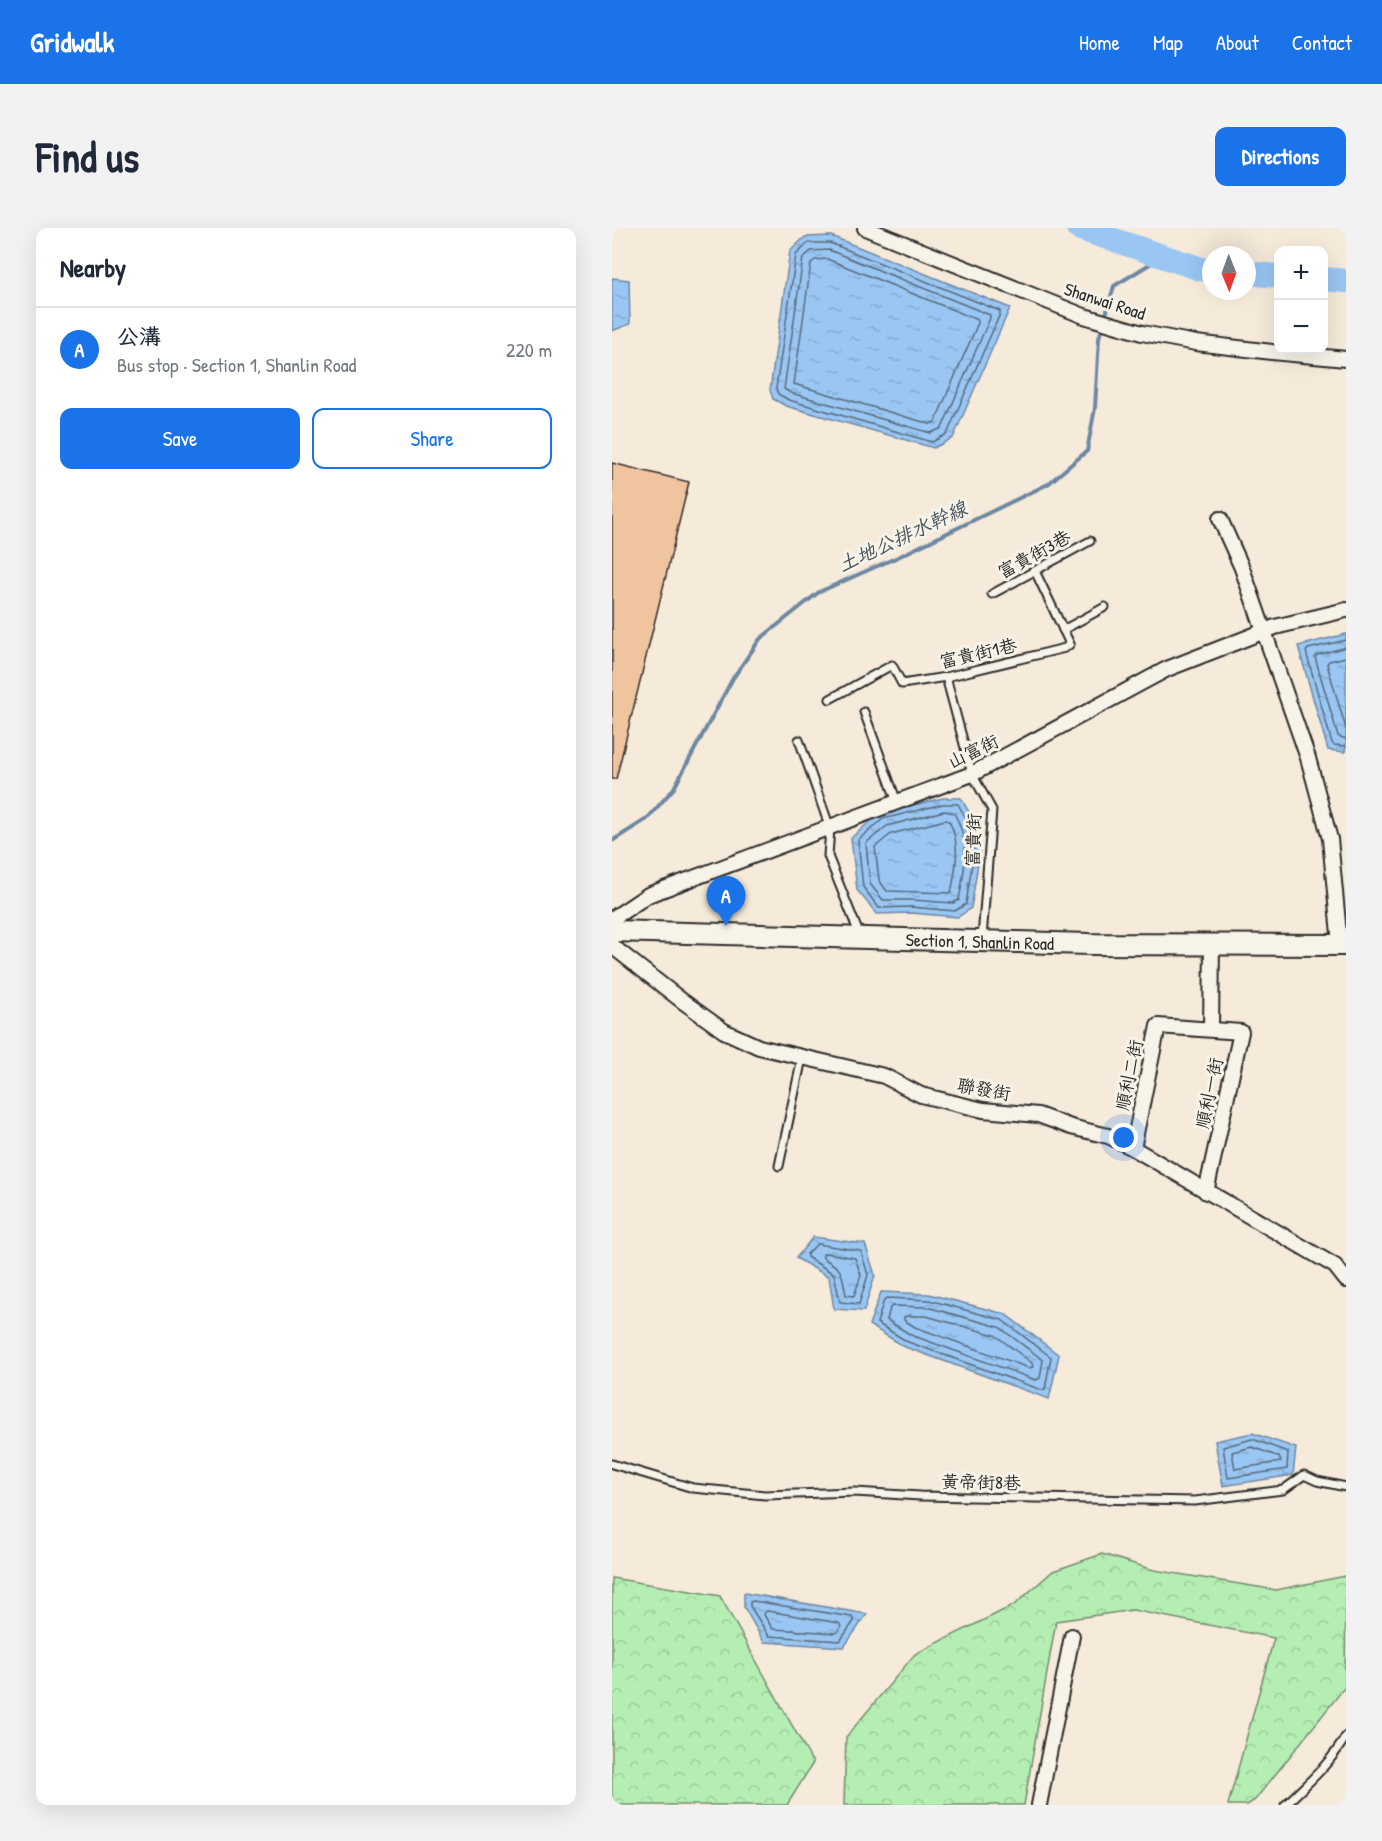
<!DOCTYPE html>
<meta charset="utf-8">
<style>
body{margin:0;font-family:"Patrick Hand","LXGW WenKai TC",sans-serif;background:#f2f2f3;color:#1f2937}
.controls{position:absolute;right:18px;top:18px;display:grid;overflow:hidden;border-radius:12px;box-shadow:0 6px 24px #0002}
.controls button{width:54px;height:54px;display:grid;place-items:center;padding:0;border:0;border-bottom:2px solid #e0e1e3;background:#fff;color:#1f2937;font:30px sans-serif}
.compass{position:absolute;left:590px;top:18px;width:54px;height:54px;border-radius:50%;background:#fff;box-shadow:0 6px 24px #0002;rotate:179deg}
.you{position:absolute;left:512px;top:910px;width:21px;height:21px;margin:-15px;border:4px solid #fff;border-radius:50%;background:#1a73e8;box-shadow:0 0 0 9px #1a73e833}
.badge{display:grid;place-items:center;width:39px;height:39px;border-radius:50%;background:#1a73e8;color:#fff;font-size:20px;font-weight:700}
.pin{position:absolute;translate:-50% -50px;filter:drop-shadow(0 2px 3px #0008)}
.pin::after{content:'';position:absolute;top:32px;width:21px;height:18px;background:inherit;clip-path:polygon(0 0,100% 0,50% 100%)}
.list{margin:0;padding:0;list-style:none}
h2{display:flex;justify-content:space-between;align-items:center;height:78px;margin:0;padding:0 24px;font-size:26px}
h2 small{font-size:20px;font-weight:400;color:#747a83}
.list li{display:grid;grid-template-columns:39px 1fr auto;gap:18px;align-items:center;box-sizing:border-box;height:84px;padding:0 24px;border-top:2px solid #e0e1e3}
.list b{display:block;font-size:22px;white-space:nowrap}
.list p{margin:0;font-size:20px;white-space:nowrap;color:#747a83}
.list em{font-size:20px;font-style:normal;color:#747a83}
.actions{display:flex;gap:12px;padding:18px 24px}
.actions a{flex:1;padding:14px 0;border:2px solid #1a73e8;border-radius:12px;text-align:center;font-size:21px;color:#1a73e8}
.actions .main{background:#1a73e8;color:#fff}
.map{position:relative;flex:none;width:734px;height:1577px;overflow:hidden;border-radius:12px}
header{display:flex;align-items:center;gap:36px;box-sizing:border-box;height:84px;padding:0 30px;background:#1a73e8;color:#fff}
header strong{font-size:28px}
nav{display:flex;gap:33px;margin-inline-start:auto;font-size:21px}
.intro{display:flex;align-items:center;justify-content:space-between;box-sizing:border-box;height:144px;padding:0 36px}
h1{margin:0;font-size:42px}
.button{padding:15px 27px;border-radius:12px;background:#1a73e8;color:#fff;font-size:21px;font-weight:700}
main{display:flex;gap:36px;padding:0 36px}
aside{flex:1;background:#fff;border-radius:12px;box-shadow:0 6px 24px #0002}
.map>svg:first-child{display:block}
.forest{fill:url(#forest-crowns);stroke:#708c6e;stroke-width:1.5}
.water{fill:url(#water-ripples);stroke:#6d88a3;stroke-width:1.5}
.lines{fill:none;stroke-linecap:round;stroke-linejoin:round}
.shore{stroke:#57697b;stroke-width:1.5}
.stream{stroke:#6d88a3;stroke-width:4}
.river{stroke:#99c6f3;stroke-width:24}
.building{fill:#f1c4a0;stroke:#2b2b2b;stroke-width:1.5}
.lane-casing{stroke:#2b2b2b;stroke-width:11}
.street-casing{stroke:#2b2b2b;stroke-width:18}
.secondary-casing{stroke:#2b2b2b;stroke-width:24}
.lane{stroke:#f7f3e8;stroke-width:7}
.street{stroke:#f7f3e8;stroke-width:14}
.secondary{stroke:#f7f3e8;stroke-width:20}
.labels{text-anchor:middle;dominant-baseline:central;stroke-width:6;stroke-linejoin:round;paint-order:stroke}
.street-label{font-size:18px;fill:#2b2b2b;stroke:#f7f3e8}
.water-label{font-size:20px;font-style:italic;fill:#46525d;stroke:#f7f3e8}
</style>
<header>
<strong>Gridwalk</strong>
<nav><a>Home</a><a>Map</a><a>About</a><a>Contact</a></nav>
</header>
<div class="intro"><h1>Find us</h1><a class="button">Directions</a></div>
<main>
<aside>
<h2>Nearby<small></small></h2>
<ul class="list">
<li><span class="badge">A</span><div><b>公溝</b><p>Bus stop · Section 1, Shanlin Road</p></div><em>220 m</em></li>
</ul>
<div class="actions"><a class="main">Save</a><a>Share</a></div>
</aside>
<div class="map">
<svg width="734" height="1577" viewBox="0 0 734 1577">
<defs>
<pattern id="forest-crowns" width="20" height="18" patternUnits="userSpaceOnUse" patternTransform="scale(1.5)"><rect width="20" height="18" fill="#b5eeb2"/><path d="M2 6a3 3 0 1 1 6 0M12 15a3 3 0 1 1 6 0" fill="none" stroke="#9ccc99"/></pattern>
<pattern id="water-ripples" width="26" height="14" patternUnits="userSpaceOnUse" patternTransform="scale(1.5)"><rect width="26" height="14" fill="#99c6f3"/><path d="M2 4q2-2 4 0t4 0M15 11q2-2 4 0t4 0" fill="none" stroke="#84aad0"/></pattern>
</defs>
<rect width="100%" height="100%" fill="#f6eada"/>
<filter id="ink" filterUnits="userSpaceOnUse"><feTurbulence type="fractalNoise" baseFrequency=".0167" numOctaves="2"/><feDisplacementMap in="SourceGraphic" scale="12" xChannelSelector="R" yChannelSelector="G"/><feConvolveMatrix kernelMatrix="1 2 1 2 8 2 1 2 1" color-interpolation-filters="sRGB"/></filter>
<g filter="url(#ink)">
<g class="forest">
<path d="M490,1326L542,1342L664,1362L734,1348L733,1459L643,1572L635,1577H616L662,1410L521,1382L444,1393L412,1577H232L234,1509L303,1426L402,1377L441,1343Z"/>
<path d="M0,1350L108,1368L201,1535L175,1577H0Z"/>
</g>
<g class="water">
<path d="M219,8L398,80L341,210L322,220L174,178L161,171L158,162L178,23L193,9Z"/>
<path d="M0,50L17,52L18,96L0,103Z"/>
<path d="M734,406V517L733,524L716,522L686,418Z"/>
<path d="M331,570H349L363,595L368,623L359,680L346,689L299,685L265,686L245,662L239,610L268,585Z"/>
<path d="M201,1009L253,1016L263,1047L252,1083L222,1081L217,1049L184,1030Z"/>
<path d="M269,1064L317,1066L393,1086L447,1127L437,1171L293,1119L257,1097Z"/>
<path d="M640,1205L684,1220L681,1247L611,1258L603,1213Z"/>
<path d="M132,1365L255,1386L232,1419L152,1414L132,1379Z"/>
</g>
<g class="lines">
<g class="shore">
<path d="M196,15H218L388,83V86L335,206L320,214L177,172L166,166L164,160L184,27Z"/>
<path d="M217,22L378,87V90L330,200L319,205L179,165L172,161L191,30L199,23Z"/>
<path d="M215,31L366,92V95L323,194L318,196L182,156L199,35L203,32Z"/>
<path d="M734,412L696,421L694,424L720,515L722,517L734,518"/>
<path d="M734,419L705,427L703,429L726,508L734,511"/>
<path d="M734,429L717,433L715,436L734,501"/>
<path d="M331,576H346L358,597L362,623L354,676L343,683L299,679L267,680L251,659L246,612L271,591Z"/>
<path d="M332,583L342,585C359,615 353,639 347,672L341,675L300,672H271L258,656L254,615L275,598Z"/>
<path d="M333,592L337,593C349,615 344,641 339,665L275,663L267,652L263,619L279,606Z"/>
<path d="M205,1016L249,1023L256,1047L247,1076L228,1074L222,1046L195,1029V1026Z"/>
<path d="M214,1025L243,1030L249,1047L242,1068L234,1067C229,1043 233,1043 211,1030V1026Z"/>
<path d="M275,1070L317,1072L390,1092L439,1129L433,1161L430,1162L296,1114L265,1095L272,1072Z"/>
<path d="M280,1078L315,1079L387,1099L431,1132L428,1150L424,1152L299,1107L275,1092L278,1080Z"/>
<path d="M295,1088H314L383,1107L420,1135L421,1139L417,1140L303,1099L292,1092V1089Z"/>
<path d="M640,1211L676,1224L675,1241L616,1250L611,1219Z"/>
<path d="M640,1219L667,1229L669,1234L623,1241L620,1224Z"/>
<path d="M141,1373L240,1389L242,1393L228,1413L157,1408L138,1378V1374Z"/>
<path d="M155,1383L227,1395L229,1399L224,1405L161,1401L152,1387L153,1384Z"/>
</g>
<g class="stream">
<path d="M493,90L502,58L551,28"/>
<path d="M0,613L35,591L62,560L121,450L148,411L207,364L288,328L436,256L475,223L483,180L487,110L491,97"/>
</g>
<g class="river">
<path d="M466,0L589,41L599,42"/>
<path d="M635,45L666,48"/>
<path d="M712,51L734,53"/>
</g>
</g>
<path class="building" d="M0,235L77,254L4,551H0Z"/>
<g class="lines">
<defs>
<g id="lane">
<path d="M380,366L478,313"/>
<path d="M451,402L493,379"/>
<path d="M334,449L360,546L380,582L370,710"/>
<path d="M218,471L280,437L290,456L334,449L453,420L458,416L423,343"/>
<path d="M252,484L285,574"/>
<path d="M187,512L218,600L216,628L248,708"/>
<path d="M167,938L190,830"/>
<path d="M0,1236L81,1260L153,1267L243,1264L308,1268L583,1273L671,1262L692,1247L705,1253L734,1259"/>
<path d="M673,1577C695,1556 719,1535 734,1508"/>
</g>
<g id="street">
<path d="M253,0L472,88L530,105L584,115L660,124L734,131"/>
<path d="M608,291L630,340L696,530L718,611L728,717"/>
<path d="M0,691L36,667L360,546L555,441L663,399L734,382"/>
<path d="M0,718L69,772L112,803L147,819L272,848L309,867L371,882L426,887L459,899L496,908L521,920L723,1038L734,1052"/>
<path d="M599,801L600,716"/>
<path d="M521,920L546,798L629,804L594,964"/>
<path d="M427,1577L460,1408"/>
</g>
<g id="secondary">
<path id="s1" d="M0,703L477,716L734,717"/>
</g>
</defs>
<use href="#lane" class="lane-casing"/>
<use href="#street" class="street-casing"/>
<use href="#secondary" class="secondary-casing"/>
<use href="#lane" class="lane"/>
<use href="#street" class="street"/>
<use href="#secondary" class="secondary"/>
</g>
</g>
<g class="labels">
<g class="street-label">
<text transform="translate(493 73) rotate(18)">Shanwai Road</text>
<text transform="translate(422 326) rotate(-29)">富貴街3巷</text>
<text transform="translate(366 425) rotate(-13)">富貴街1巷</text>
<text transform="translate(361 523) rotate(-26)">山富街</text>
<text transform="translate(361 612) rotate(-88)">富貴街</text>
<text stroke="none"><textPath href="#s1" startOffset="368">Section 1, Shanlin Road</textPath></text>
<text transform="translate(517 847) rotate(-78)">順利二街</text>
<text transform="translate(372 861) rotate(10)">聯發街</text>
<text transform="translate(597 865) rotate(-78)">順利一街</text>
<text transform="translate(369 1254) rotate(1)">黃帝街8巷</text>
</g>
<g class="water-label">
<text transform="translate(290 308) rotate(-25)">土地公排水幹線</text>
</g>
</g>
</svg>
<div class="controls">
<button>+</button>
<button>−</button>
</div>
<svg class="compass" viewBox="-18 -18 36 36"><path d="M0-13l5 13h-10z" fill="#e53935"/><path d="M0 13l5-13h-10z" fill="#747a83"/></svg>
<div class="you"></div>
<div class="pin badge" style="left:114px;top:698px">A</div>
</div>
</main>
